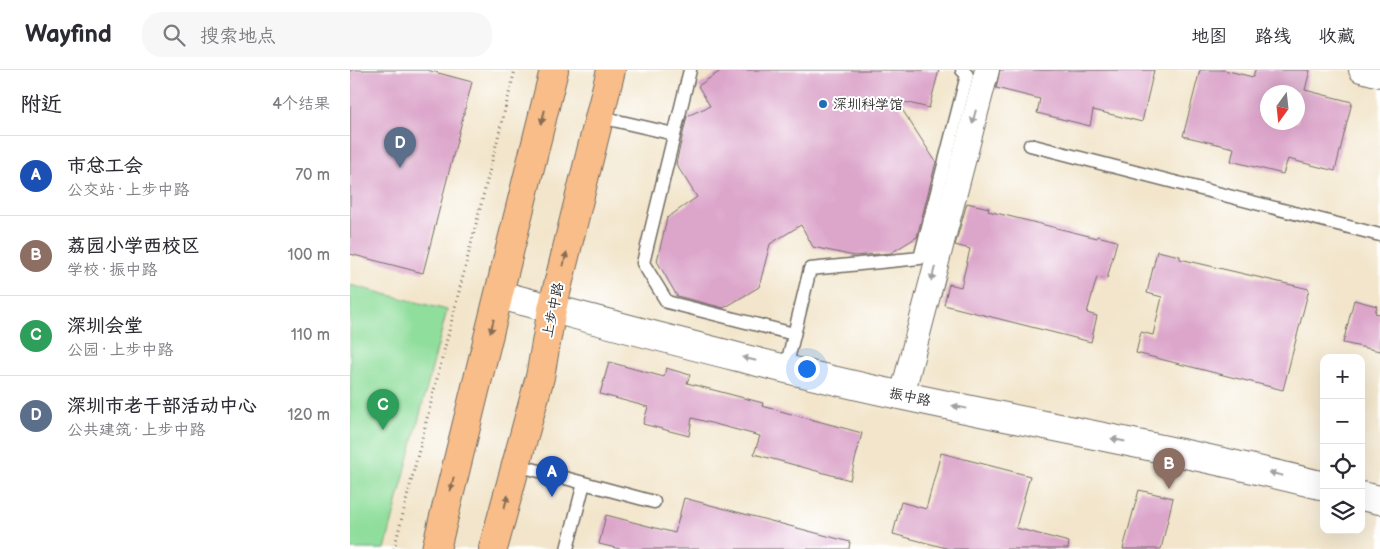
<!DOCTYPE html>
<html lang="zh">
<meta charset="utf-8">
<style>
body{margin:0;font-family:"Balsamiq Sans","LXGW WenKai TC",sans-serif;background:#f7f7f7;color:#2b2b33}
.controls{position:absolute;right:15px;bottom:15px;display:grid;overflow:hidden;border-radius:10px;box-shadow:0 5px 20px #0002}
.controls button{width:45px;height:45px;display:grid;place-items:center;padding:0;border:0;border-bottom:1px solid #e1e1e2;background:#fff;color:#2b2b33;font:25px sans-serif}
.compass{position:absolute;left:910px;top:15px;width:45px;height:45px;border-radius:50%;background:#fff;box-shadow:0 5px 20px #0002;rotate:195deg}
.you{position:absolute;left:456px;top:298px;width:18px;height:18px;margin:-12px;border:4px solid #fff;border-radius:50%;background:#1a73e8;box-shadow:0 0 0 8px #1a73e833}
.badge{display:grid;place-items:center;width:32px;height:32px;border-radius:50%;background:#1f6fb2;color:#fff;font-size:16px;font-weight:700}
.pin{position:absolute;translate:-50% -41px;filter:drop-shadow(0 1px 2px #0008)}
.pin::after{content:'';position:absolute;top:26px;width:18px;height:15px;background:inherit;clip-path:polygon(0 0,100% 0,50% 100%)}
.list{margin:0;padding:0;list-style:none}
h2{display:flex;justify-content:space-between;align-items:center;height:65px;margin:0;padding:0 20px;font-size:21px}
h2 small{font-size:16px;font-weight:400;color:#7c7c81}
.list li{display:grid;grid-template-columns:32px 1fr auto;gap:15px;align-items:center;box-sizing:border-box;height:80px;padding:0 20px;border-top:1px solid #e1e1e2}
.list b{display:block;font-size:19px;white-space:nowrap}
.list p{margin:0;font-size:16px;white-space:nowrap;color:#7c7c81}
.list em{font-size:16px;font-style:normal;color:#7c7c81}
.icon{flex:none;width:28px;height:28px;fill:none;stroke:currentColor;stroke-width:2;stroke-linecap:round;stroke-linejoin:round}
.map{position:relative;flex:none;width:1030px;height:479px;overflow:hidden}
header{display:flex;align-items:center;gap:30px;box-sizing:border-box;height:70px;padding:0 25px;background:#fff;border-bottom:1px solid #e1e1e2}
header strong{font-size:24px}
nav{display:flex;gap:28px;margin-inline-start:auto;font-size:18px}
.search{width:350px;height:45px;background:#f7f7f7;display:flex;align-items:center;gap:12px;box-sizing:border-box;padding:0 18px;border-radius:20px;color:#7c7c81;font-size:19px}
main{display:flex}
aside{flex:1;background:#fff}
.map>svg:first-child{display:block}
.green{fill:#90de9c;stroke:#5e8464}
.building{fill:#dca5ca;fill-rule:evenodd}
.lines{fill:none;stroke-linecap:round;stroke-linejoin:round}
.service-casing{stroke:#716c63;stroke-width:15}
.minor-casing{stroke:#716c63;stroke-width:26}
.tertiary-casing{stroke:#716c63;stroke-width:30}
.primary-casing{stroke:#716c63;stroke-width:30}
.path{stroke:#716c63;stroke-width:3;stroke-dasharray:1 4;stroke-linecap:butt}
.service{stroke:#fff;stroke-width:12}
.minor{stroke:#fff;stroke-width:24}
.tertiary{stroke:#fff;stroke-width:28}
.primary{stroke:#f8bd88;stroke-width:28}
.oneway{fill:#876d55}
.oneway2{fill:#a0a0a0}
.poi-dot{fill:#1f6fb2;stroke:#fff;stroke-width:2}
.labels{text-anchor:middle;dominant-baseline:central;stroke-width:4;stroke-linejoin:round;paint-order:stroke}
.poi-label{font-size:14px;fill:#2b2b2b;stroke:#fff;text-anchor:start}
.street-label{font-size:14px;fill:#2b2b2b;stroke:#fff}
</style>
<header>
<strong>Wayfind</strong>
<div class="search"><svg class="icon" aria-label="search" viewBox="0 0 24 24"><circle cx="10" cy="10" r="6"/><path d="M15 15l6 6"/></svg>搜索地点</div>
<nav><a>地图</a><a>路线</a><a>收藏</a></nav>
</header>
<main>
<aside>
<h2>附近<small>4个结果</small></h2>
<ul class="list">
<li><span class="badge" style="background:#1a4fb4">A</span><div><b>市总工会</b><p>公交站 · 上步中路</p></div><em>70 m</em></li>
<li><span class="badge" style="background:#8d6e63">B</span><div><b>荔园小学西校区</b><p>学校 · 振中路</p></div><em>100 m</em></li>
<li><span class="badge" style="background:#2e9e5b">C</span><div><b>深圳会堂</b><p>公园 · 上步中路</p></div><em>110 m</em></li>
<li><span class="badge" style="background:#5c6f8a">D</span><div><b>深圳市老干部活动中心</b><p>公共建筑 · 上步中路</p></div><em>120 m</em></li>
</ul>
</aside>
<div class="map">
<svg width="1030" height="479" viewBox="0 0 1030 479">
<rect width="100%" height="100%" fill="#fff"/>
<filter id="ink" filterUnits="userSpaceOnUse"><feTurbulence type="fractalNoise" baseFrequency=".02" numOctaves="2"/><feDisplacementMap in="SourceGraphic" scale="10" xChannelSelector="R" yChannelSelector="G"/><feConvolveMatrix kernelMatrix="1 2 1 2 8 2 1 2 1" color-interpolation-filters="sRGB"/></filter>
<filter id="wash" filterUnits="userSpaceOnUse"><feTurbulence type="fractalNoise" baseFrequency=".0096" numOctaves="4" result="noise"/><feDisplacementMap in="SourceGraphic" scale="20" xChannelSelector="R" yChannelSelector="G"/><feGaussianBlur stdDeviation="1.12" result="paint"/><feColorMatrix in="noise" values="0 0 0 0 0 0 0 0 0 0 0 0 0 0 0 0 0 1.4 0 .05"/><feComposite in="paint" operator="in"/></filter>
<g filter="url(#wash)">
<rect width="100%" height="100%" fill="#f2e5cb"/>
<path class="green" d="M0,215L97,240L35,479H0Z"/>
<g id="blocks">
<g class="building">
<path d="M0,0H77L122,12L73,203L0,184Z"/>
<path d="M372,0H589L579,38L546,30L586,92L567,167L541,183L504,186L463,177L451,155L420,174L409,217L374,238L327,226L307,191L317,148L347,127L326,94L337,46L360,36L348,16Z"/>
<path d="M650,0H804L792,52L743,40L740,56L687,43L690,29L646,18Z"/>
<path d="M850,0H874L903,7L905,0H960L955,20L1002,32L985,101L938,89L933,104L881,91L884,78L833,66ZM918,22H948V52H918Z"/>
<path d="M617,133L639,138L638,141L747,168V166L767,171L757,209L747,207L737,243L747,246L741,272L594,235L599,214L611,217L620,179L605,175Z"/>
<path d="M807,181L830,186V189L959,219L933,320L786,283L791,262L803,265L812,227L797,223Z"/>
<path d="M1004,230L1027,236L1025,243L1030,244V281L993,273Z"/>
<path d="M259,292L314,307L316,298L340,305L337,313L413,333L412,336L512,363L500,410L404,384L410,366L342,348L339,366L293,354L298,337L250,324Z"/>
<path d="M591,383L680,406L666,458L719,472L718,479H600L543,464L551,432L576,439Z"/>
<path d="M789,420L823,428L811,479H773Z"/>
<path d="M334,428L500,472L499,479H270L249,474L256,445L325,463Z"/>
</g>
</g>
</g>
<g filter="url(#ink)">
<use href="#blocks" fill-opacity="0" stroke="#716c63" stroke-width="1"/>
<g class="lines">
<defs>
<g id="service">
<path d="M340,0L293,193L317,232L444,264"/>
<path d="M250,47L324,64"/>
<path d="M680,75L1030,165"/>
<path d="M436,298L460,199L570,188L617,5L612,0"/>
<path d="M167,395L304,432"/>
<path d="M217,479L234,413"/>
</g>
<g id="minor">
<path d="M1011,0L1030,5"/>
<path d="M552,325L637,0"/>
</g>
<g id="tertiary">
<path d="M150,225C284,260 418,297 554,326C694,356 835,381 974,416"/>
<path d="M1011,426L1030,430"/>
</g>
<g id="primary">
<path d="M86,479L204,0"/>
<path d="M143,479L190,307L202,239L261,0"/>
</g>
</defs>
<use href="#service" class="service-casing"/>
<use href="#minor" class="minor-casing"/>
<use href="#tertiary" class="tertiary-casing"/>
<use href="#primary" class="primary-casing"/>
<path class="path" d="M44,479L165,0"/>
<use href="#service" class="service"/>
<use href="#minor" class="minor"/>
<use href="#tertiary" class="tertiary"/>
<use href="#primary" class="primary"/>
</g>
<defs><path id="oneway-solid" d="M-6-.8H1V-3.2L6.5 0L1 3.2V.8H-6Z" transform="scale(1.25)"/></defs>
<g class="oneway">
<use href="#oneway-solid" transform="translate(193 47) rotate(104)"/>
<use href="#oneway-solid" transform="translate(215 189) rotate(-76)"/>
<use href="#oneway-solid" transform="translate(142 256) rotate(104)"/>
<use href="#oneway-solid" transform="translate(102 414) rotate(104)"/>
<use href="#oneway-solid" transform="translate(156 432) rotate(-74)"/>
</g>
<g class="oneway2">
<use href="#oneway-solid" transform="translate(624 47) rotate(105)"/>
<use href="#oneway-solid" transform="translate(583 204) rotate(105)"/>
<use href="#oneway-solid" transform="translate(399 289) rotate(-166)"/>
<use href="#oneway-solid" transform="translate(609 337) rotate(-168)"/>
<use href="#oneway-solid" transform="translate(768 370) rotate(-168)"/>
<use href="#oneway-solid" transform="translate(926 404) rotate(-166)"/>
</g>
</g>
<circle class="poi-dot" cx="473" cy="34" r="5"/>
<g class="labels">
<g class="poi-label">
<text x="483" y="34">深圳科学馆</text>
</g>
<g class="street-label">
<text transform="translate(203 240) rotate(-78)">上步中路</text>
<text transform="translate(560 327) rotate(12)">振中路</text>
</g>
</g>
</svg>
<div class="controls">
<button>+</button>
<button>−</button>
<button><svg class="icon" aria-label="locate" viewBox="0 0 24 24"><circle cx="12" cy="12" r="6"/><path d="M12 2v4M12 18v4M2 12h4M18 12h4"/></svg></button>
<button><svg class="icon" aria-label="layers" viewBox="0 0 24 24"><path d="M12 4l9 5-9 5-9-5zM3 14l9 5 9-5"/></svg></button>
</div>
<svg class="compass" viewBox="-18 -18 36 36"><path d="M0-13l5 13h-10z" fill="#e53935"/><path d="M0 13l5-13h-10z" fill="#7c7c81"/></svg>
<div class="you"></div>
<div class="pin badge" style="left:202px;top:427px;background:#1a4fb4">A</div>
<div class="pin badge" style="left:819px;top:419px;background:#8d6e63">B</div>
<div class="pin badge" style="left:33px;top:360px;background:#2e9e5b">C</div>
<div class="pin badge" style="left:50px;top:98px;background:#5c6f8a">D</div>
</div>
</main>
